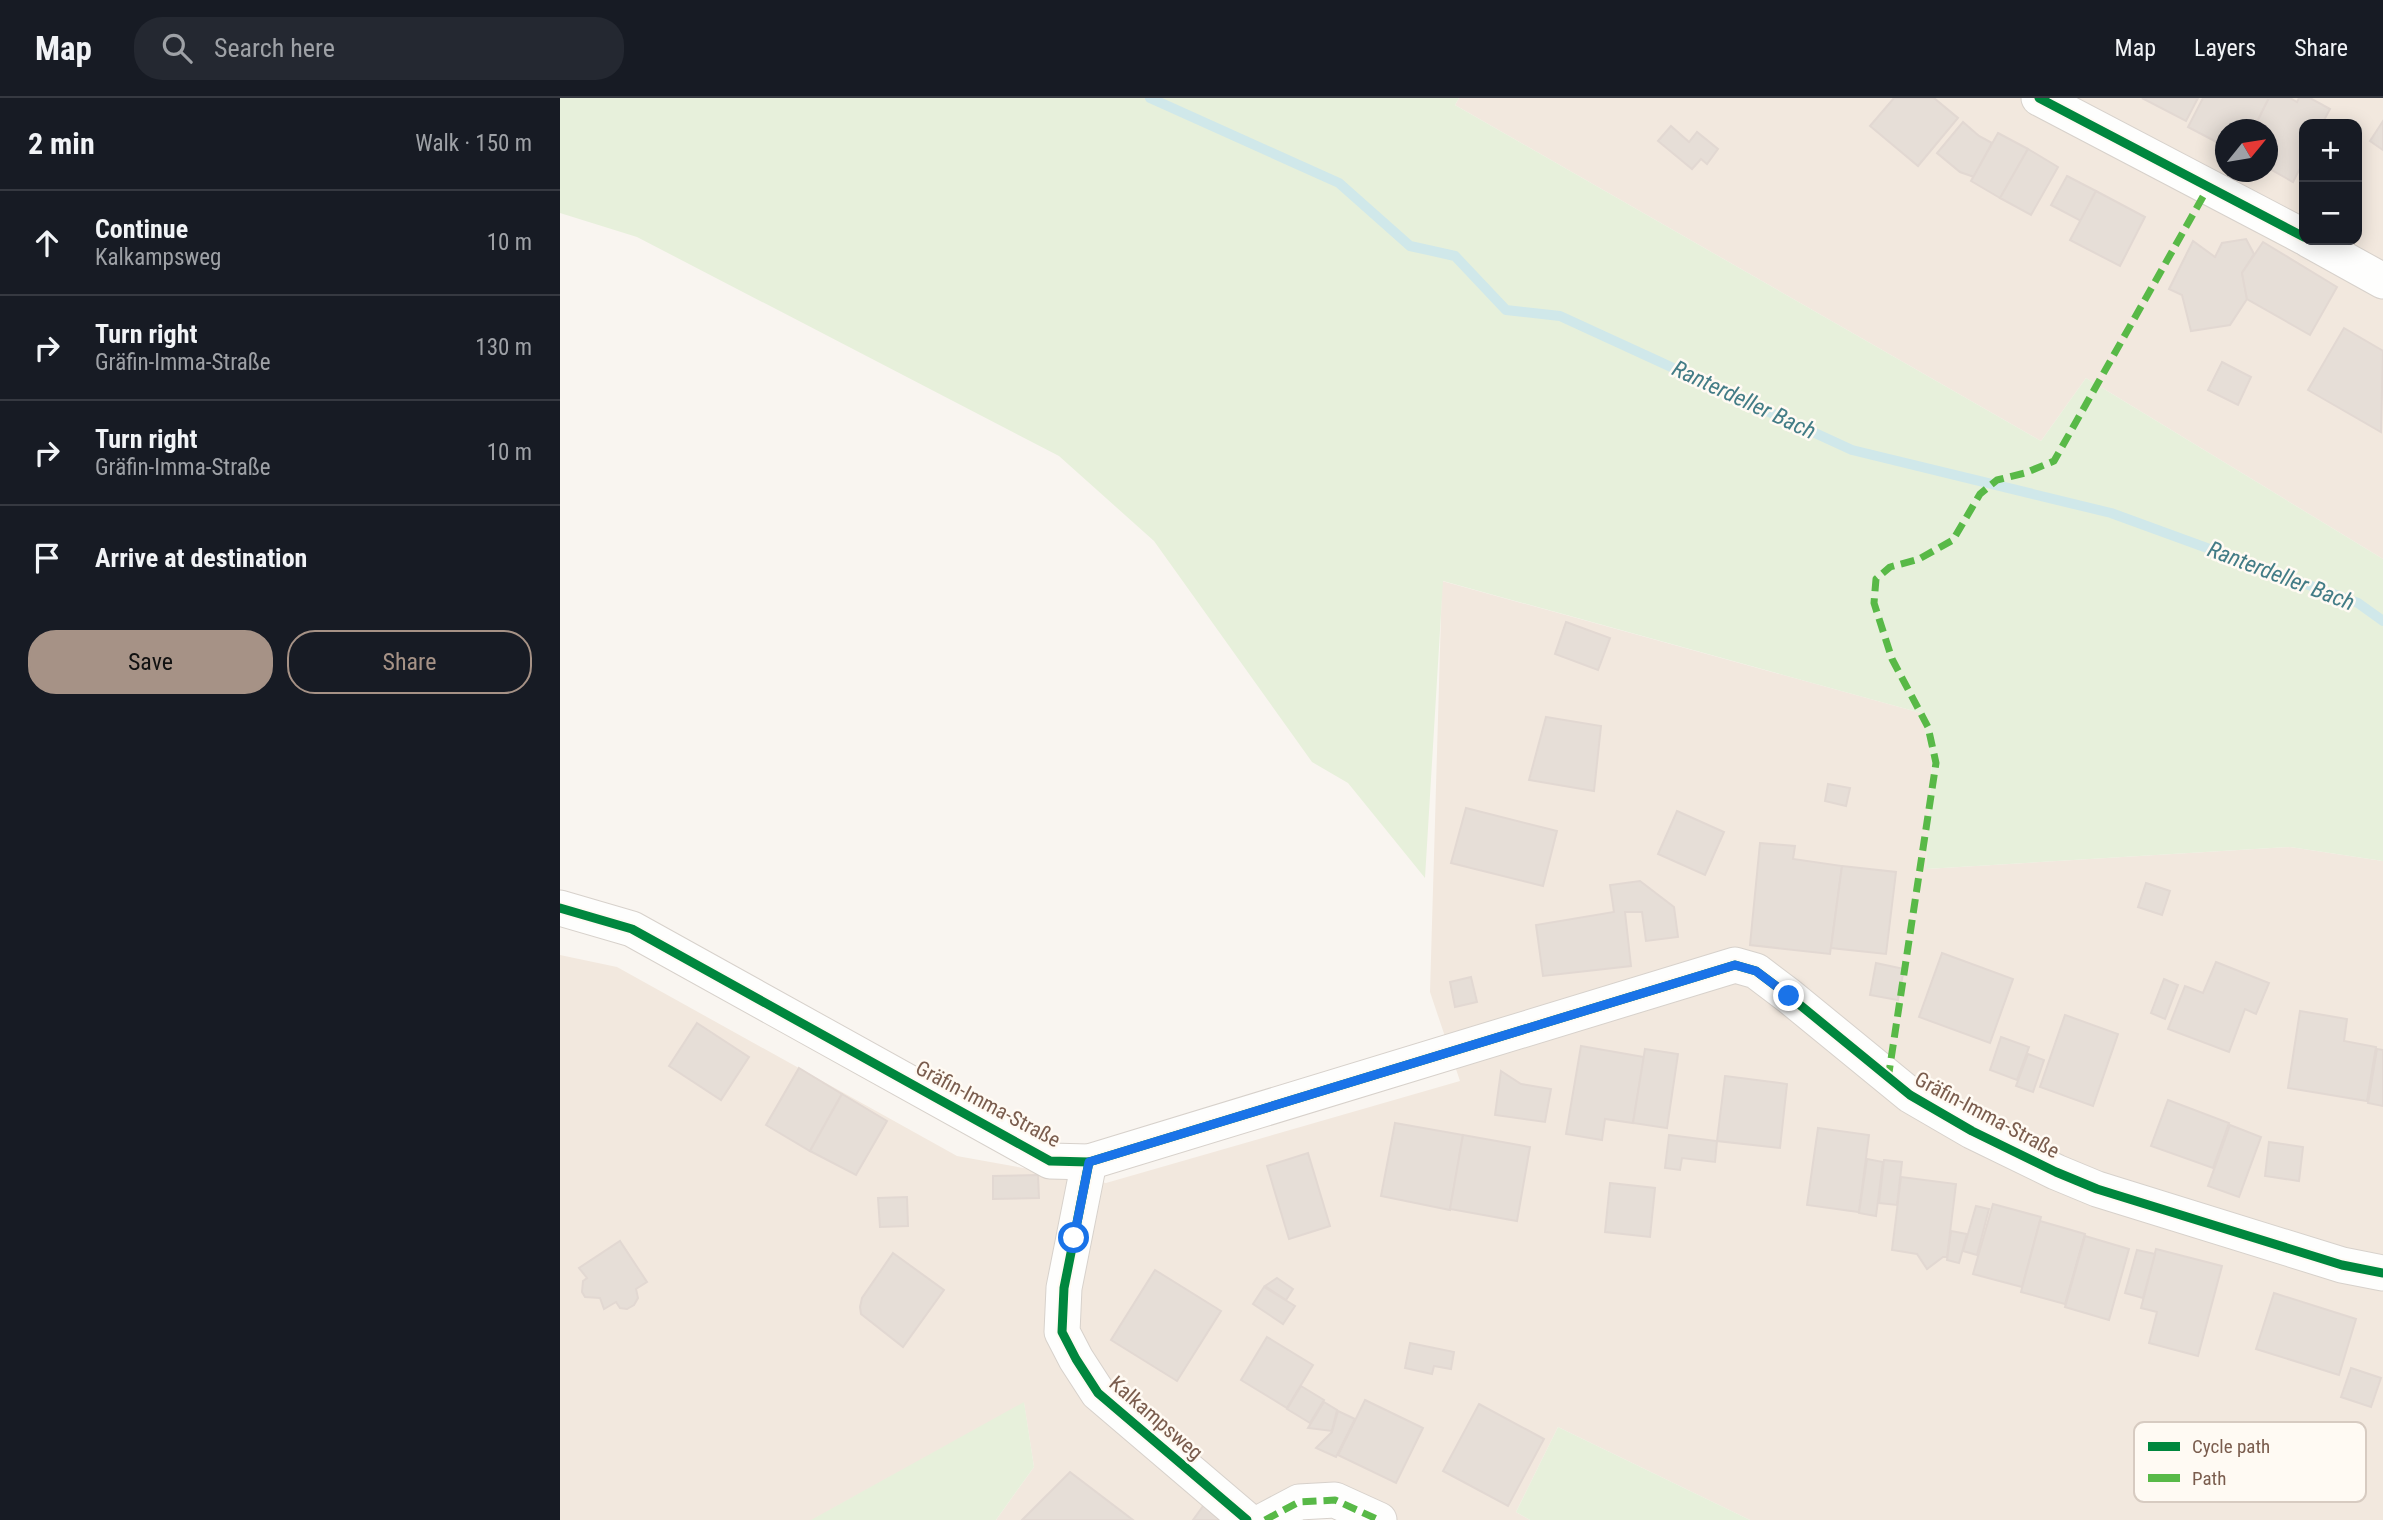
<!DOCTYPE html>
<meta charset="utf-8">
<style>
body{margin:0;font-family:"Roboto Condensed",sans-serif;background:#242831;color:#f1f3f6}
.controls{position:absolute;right:21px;top:21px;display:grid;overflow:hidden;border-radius:14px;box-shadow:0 4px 18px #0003}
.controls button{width:63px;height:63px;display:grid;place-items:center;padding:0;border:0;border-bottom:2px solid #363941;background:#171b24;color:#f1f3f6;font:35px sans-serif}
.compass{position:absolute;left:1655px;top:21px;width:63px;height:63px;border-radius:50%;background:#171b24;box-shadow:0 4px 18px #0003;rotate:60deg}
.stop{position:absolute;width:21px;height:21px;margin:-16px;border:5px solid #1a73e8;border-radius:50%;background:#fff}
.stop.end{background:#1a73e8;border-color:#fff;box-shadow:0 2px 7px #0008}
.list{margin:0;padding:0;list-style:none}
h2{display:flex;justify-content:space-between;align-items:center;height:91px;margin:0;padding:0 28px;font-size:30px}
h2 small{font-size:23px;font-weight:400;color:#9ea1a6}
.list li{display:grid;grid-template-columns:46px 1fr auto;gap:21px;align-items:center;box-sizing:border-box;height:105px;padding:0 28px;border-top:2px solid #363941}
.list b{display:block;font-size:26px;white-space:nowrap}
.list p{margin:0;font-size:23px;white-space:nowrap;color:#9ea1a6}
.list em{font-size:23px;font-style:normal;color:#9ea1a6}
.actions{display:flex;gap:14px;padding:21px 28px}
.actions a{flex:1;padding:16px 0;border:2px solid #a69286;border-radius:28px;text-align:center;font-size:24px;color:#a69286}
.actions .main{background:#a69286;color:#111}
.icon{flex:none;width:38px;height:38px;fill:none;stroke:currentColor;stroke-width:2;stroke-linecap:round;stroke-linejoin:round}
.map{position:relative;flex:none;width:1823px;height:1422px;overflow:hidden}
header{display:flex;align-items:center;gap:42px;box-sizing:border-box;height:98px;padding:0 35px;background:#171b24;border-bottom:2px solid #363941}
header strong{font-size:33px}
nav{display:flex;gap:38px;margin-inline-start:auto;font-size:24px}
.search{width:490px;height:63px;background:#242831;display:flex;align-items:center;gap:18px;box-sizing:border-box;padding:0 24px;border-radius:28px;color:#9ea1a6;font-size:26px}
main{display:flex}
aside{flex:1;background:#171b24}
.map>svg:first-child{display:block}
.residential{fill:#f2e8de;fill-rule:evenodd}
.green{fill:#e7f0db}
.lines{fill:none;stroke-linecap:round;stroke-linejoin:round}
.stream{stroke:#d0e8ea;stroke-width:10}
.building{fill:#e6ded7;stroke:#e2d8d2;stroke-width:2}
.street-casing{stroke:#d7d1cb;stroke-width:37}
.street{stroke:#fefefd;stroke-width:35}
.quiet{stroke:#58b947;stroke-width:7;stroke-dasharray:14 7;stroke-linecap:butt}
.cycleway-casing{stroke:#fffaf3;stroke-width:13}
.cycleway{stroke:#00873e;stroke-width:9}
.route{stroke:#1a73e8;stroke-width:9}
.labels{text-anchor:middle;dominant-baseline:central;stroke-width:5;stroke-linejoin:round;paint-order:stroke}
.street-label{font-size:21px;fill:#7a5c4d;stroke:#fffaf3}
.water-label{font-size:23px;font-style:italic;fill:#437c86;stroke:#fffaf3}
.key{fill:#fffaf3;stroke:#d7cbc1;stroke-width:2}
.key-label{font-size:19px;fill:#7a5c4d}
</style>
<header>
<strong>Map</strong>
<div class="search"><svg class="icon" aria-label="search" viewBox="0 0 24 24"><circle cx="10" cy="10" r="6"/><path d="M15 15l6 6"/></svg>Search here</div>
<nav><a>Map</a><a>Layers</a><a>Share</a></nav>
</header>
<main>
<aside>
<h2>2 min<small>Walk · 150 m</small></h2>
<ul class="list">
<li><svg class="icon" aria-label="ahead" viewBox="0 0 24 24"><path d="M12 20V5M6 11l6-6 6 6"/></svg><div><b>Continue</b><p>Kalkampsweg</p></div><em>10 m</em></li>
<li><svg class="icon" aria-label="right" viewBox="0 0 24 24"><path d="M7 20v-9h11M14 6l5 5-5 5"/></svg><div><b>Turn right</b><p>Gräfin-Imma-Straße</p></div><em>130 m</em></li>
<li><svg class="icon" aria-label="right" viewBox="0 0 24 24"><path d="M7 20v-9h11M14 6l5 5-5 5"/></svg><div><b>Turn right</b><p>Gräfin-Imma-Straße</p></div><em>10 m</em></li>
<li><svg class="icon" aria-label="arrive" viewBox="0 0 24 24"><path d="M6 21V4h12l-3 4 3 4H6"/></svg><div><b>Arrive at destination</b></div></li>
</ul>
<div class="actions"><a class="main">Save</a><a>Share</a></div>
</aside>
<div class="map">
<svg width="1823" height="1422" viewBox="0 0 1823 1422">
<rect width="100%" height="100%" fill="#f9f5f0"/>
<g class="residential">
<path d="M899,0H1823V461L1526,280L1481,343L895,7ZM1744,26H1797V142H1744ZM1666,32H1708V74H1666Z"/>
<path d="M882,483L1361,615L1372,664L1366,771L1730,749L1823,763V1422H1190L998,1329L956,1414L970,1422H785L774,1417L749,1422H436L474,1369L464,1305L252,1422H0V857L57,869L397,1058L546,1085L900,983L870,894Z"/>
</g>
<g class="green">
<path d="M0,0H899L895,7L1481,343L1526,280L1823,461V763L1730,749L1366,771L1372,664L1361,615L883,483L865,780L788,685L752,664L594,443L499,358L77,139L0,115Z"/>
<path d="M464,1304L474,1369L436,1422H251Z"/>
<path d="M998,1329L1190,1422H970L956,1414Z"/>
</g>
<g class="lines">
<path class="stream" d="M590,0L779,85L850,148L895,158L946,212L1000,218L1292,352L1551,415L1798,505L1823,523"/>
</g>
<g class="building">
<path d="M1334,0H1374L1398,20L1358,68L1310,28Z"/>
<path d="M1582,0H1638L1626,23Z"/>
<path d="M1643,0H1709L1693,32H1666V49L1628,29Z"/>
<path d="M1709,0H1730L1737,4L1739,0H1750L1770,11L1762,26H1744V62L1733,84L1708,70V32H1693Z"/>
<path d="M1823,23V52L1810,43Z"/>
<path d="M1403,24L1419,38L1432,45L1414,79L1400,74L1377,55Z"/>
<path d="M1111,28L1129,44L1137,34L1158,51L1147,66L1141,61L1132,71L1098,43Z"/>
<path d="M1438,35L1468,51L1440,100L1411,83Z"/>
<path d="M1468,51L1498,69L1471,117L1440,100Z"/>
<path d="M1507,78L1536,93L1521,123L1491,107Z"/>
<path d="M1536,93L1585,119L1560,168L1510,142Z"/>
<path d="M1686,141L1694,156L1682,175L1687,201L1670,227L1631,233L1622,197L1609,191L1633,143L1655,159L1662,145Z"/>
<path d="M1703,144L1777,189L1750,237L1687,201L1682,175Z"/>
<path d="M1784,230L1823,253L1821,334L1748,292Z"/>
<path d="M1662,264L1691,279L1678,307L1648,292Z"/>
<path d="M1006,524L1050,540L1038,572L995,556Z"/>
<path d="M986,619L1041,628L1034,693L969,682Z"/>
<path d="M1268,686L1290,690L1286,708L1265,703Z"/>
<path d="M906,710L997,733L983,788L891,765Z"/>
<path d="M1117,713L1164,734L1145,777L1098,756Z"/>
<path d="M1200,745L1235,748L1233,761L1282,768L1270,856L1190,847Z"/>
<path d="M1282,768L1336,774L1326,856L1271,850Z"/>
<path d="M1080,783L1114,809L1118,839L1086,843L1082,814H1065L1071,868L983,878L976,827L1054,814L1050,787Z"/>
<path d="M1586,785L1610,793L1602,817L1578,809Z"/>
<path d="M1382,855L1453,881L1430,945L1359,919Z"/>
<path d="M1656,864L1709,885L1696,916L1685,911L1669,954L1608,931L1625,888L1643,895Z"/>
<path d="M1316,865L1344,871L1338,902L1310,897Z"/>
<path d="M911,879L917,904L895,909L890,884Z"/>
<path d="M1604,881L1618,887L1605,921L1591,915Z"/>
<path d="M1740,913L1787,921L1784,943L1816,949L1807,1003L1728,990Z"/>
<path d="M1505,917L1558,936L1533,1008L1480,989Z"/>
<path d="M137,925L189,959L161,1002L109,968Z"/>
<path d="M1441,939L1469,949L1457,982L1430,972Z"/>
<path d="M1021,948L1084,959L1073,1025L1045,1021L1042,1042L1006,1036Z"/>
<path d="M1085,951L1118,956L1107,1030L1073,1025Z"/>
<path d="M1817,951L1823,952V1008L1808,1005Z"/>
<path d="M1468,956L1484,962L1473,994L1456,988Z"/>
<path d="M239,970L282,996L250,1053L206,1027Z"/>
<path d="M941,973L961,986L991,991L985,1024L935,1017Z"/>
<path d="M1165,978L1227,986L1220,1050L1157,1043Z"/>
<path d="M282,996L327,1023L296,1077L250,1053Z"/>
<path d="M1608,1002L1669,1025L1653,1070L1591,1048Z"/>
<path d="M835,1025L903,1037L890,1112L821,1098Z"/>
<path d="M1670,1027L1701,1039L1679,1099L1648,1088Z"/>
<path d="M1258,1030L1309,1037L1299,1114L1247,1107Z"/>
<path d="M903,1037L970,1049L957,1123L890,1111Z"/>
<path d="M1109,1037L1157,1043L1155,1064L1122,1060L1120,1072L1105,1070Z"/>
<path d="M1709,1044L1743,1049L1739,1083L1705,1078Z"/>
<path d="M748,1055L770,1128L729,1141L707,1068Z"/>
<path d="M1307,1061L1323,1064L1316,1118L1299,1115Z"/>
<path d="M1324,1062L1342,1064L1337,1107L1319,1105Z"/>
<path d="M478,1077L479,1100L433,1101V1078Z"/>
<path d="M1341,1079L1396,1086L1387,1159H1383L1367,1171L1357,1156L1332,1152Z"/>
<path d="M1050,1085L1095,1090L1090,1139L1045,1134Z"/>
<path d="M347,1099L348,1128L320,1129L318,1100Z"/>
<path d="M1433,1106L1481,1119L1462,1189L1413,1176Z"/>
<path d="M1416,1108L1429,1111L1417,1157L1403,1153Z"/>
<path d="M1480,1123L1525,1136L1505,1206L1461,1194Z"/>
<path d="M1391,1133L1407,1136L1399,1165L1387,1162Z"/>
<path d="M1525,1138L1569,1151L1549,1222L1505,1209Z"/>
<path d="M60,1143L87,1184L76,1191L78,1200L74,1207L67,1211L60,1210L56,1204L44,1211L40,1200L25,1199L22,1194L23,1183L27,1180L19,1170Z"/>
<path d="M1596,1151L1662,1168L1638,1258L1589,1245L1597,1214L1581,1210Z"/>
<path d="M1577,1152L1595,1156L1583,1200L1565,1195Z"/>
<path d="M333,1155L384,1192L343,1249L301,1216L300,1209L302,1200Z"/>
<path d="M595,1172L661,1213L617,1283L551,1242Z"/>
<path d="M717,1180L733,1191L726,1202L705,1188Z"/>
<path d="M704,1189L735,1208L723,1226L693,1206Z"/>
<path d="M1714,1195L1796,1221L1779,1277L1696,1251Z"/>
<path d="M707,1239L753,1267L727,1310L681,1282Z"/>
<path d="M850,1245L894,1254L891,1271L874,1268L872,1276L845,1270Z"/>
<path d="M1791,1270L1821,1280L1811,1309L1781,1299Z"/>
<path d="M741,1288L764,1302L750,1325L727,1311Z"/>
<path d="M805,1302L863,1330L836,1385L778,1357Z"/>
<path d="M764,1304L777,1312L772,1333L748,1330Z"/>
<path d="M919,1306L984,1341L948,1408L883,1373Z"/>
<path d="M778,1313L795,1321L776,1359L756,1350L772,1334Z"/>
<path d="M510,1374L573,1422H462Z"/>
<path d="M646,1404L664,1422H633Z"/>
</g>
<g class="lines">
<defs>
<g id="street">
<path d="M1479,0L1744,139"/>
<path d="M1749,142L1823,183"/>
<path d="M0,810L72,831L490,1063L529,1064L1175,867L1196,873L1229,898L1350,997L1412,1033L1496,1074L1537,1091L1782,1167L1823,1175"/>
<path d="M529,1064L504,1190L502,1234L516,1261L538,1295L687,1422"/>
<path d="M705,1422L739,1404L775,1402L819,1422"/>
</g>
</defs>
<use href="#street" class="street-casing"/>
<use href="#street" class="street"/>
<g class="quiet">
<path d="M1328,981L1376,665L1368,629L1332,561L1314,505L1316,481L1330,469L1359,461L1393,442L1420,396L1437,382L1465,375L1494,363L1649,88"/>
<path d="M705,1422L739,1404L775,1402L819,1422"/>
</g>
<defs>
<g id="cycleway">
<path d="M1479,0L1744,139"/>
<path d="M0,810L72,831L490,1063L529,1064L1175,867L1196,873L1229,898L1350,997L1412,1033L1496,1074L1537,1091L1782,1167L1823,1175"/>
<path d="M529,1064L504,1190L502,1234L516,1261L538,1295L687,1422"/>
</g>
</defs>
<use href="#cycleway" class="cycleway-casing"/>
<use href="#cycleway" class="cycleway"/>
</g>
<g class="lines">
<path class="route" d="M514,1140L529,1064L1175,867L1196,873L1229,898"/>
</g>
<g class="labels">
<g class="street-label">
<text transform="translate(428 1006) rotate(28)">Gräfin-Imma-Straße</text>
<text transform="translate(1427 1017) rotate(28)">Gräfin-Imma-Straße</text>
<text transform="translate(596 1320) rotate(41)">Kalkampsweg</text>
</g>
<g class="water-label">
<text transform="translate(1184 302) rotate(25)">Ranterdeller Bach</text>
<text transform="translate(1721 478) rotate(21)">Ranterdeller Bach</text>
</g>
</g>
<rect x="1574" y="1324" width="232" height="80" rx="10" class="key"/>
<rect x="1588" y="1344" width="32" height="9" fill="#00873e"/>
<rect x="1588" y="1376" width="32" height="8" fill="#58b947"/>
<g class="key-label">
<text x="1632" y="1355">Cycle path</text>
<text x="1632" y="1387">Path</text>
</g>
</svg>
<div class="controls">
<button>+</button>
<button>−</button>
</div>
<svg class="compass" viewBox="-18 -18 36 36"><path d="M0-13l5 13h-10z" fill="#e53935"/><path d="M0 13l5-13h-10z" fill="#9ea1a6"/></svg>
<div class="stop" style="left:514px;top:1140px"></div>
<div class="stop end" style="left:1229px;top:898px"></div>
</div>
</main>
